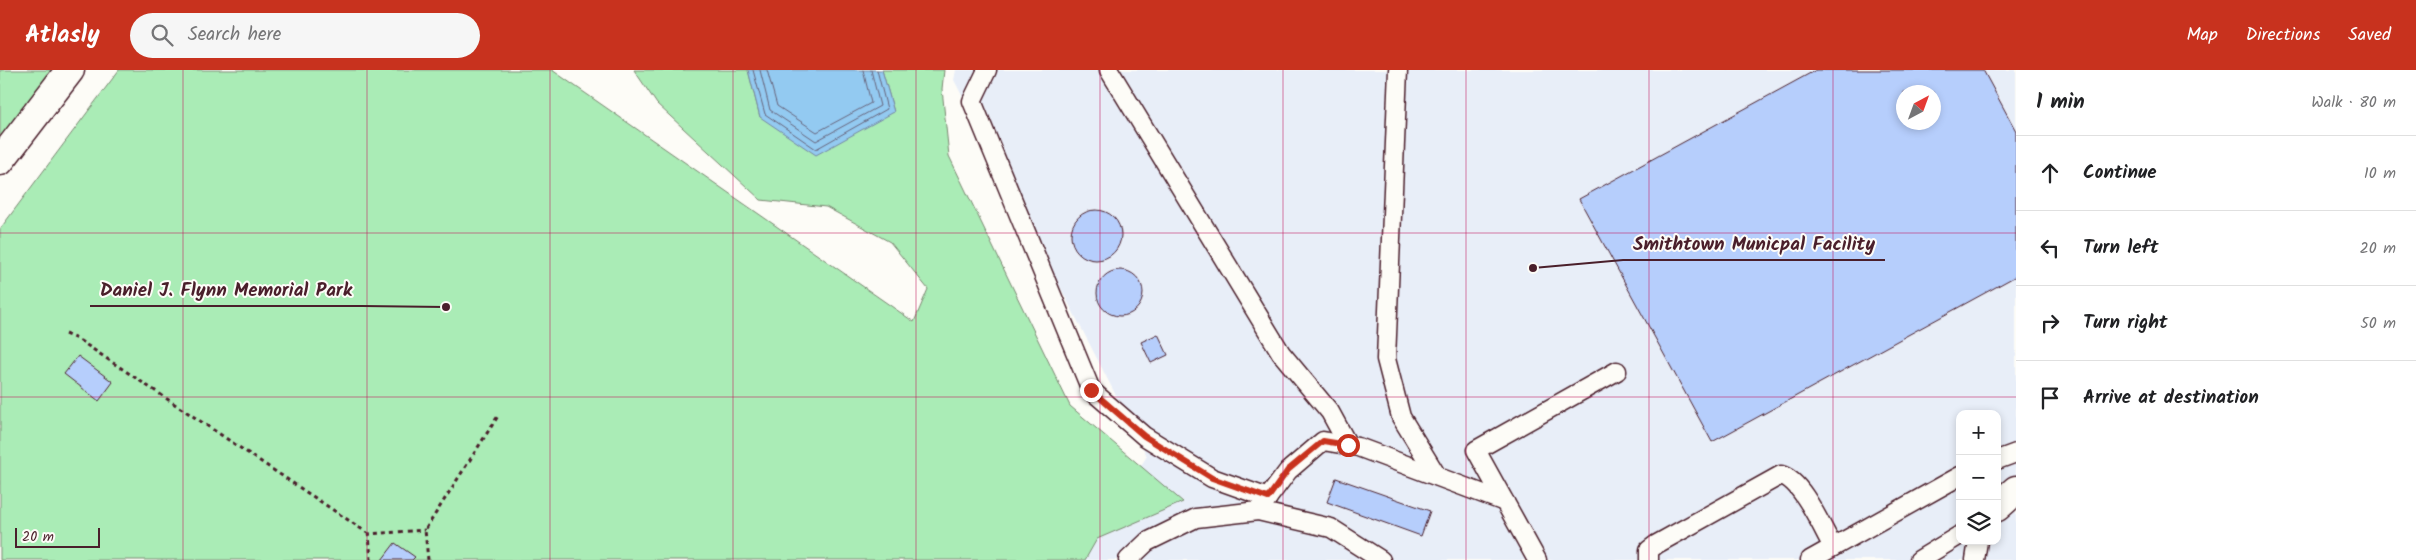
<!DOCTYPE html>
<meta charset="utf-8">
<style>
body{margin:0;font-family:Kalam,sans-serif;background:#f6f6f6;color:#202124}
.controls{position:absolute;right:15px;bottom:15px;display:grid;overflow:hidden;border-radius:10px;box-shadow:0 2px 8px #0003}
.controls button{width:45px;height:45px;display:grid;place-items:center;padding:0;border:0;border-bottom:1px solid #e0e0e0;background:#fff;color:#202124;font:25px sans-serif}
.compass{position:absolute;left:1896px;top:15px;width:45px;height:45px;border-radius:50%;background:#fff;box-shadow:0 2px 8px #0003;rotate:41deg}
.scale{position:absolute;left:15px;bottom:12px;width:85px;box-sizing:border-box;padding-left:5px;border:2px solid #4a1f2b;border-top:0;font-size:14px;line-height:18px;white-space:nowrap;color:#4a1f2b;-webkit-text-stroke:4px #fdfcf7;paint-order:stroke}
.stop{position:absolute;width:15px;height:15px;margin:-11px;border:4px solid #c8321e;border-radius:50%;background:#fff}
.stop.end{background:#c8321e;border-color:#fff;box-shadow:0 1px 5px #0008}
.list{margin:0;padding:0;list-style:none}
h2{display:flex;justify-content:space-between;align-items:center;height:65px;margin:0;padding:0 20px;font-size:21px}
h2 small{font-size:16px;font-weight:400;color:#757577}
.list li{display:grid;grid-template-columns:32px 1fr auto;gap:15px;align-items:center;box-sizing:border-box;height:75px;padding:0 20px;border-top:1px solid #e0e0e0}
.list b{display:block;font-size:19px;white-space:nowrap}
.list em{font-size:16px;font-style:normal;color:#757577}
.icon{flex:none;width:28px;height:28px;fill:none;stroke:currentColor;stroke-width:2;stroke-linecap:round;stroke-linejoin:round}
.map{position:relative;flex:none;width:2016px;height:490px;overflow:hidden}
header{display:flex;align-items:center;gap:30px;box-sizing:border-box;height:70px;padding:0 25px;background:#c8321e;color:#fff}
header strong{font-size:24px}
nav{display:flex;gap:28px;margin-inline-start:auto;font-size:18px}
.search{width:350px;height:45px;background:#f6f6f6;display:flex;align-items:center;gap:12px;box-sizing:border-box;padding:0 18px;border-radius:28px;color:#757577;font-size:19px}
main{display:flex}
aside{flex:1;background:#fff}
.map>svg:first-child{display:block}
.built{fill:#e8eef8;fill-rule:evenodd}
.green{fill:#aaecb6;stroke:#7a8670}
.water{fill:#93caf1;stroke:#7686a2}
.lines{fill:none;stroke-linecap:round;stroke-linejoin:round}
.shore{stroke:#67637a;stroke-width:1}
.building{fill:#b6cefc;stroke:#4a1f2b;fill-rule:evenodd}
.lane-casing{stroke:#4a1f2b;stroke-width:21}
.street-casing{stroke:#4a1f2b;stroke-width:31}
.secondary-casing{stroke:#4a1f2b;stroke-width:31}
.path{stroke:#4a1f2b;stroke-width:3;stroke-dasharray:4 4;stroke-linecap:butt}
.lane{stroke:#fdfcf7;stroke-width:18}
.street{stroke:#fdfcf7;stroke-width:28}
.secondary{stroke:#fdfcf7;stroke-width:28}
.route{stroke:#c8321e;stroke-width:6}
.grid{fill:none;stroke:#c2185b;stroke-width:1;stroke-opacity:0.55}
.leader{fill:none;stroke:#4a1f2b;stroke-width:2}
.callout-dot{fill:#4a1f2b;stroke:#fdfcf7;stroke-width:2}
.callout-label{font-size:19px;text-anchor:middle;font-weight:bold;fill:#4a1f2b;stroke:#fdfcf7;stroke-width:4;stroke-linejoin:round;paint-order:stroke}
</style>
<header>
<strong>Atlasly</strong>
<div class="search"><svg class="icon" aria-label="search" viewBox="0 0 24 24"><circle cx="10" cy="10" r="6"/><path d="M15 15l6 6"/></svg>Search here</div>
<nav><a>Map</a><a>Directions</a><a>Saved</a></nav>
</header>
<main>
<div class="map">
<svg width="2016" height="490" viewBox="0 0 2016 490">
<rect width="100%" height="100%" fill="#fdfcf7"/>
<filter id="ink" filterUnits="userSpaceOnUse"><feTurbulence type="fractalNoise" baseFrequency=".02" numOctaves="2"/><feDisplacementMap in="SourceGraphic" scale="10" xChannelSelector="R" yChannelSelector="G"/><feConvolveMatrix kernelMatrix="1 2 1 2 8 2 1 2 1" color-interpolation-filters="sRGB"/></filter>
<g filter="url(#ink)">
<path class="built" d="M956,0H2016V490H1081L1147,386L954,10ZM1904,22H1934V52H1904ZM1960,344H1997V471H1960Z"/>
<g class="green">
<path d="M0,0H52L0,67Z"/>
<path d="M119,0H552L914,252L928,219L890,172L826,137L761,130L657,34L634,0H748L760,47L894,42L882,0H944L942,19L949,86L1070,336L1183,432L1097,469L1085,490H0V159Z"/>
</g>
<path class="water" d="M748,0H882L894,42L816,85L760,47Z"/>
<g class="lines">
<g class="shore">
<path d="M753,0L765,44L816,79L887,39L877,0"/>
<path d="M760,0L770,40L816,71L880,36L871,0"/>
<path d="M767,0L777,36L817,62L871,33L863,0"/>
</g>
</g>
<g class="building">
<path d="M1816,0H1983L2016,61V206L1712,372L1579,129ZM1904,22H1934V52H1904Z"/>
<circle cx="1096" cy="165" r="25"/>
<circle cx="1120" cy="223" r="23"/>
<path d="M1158,264L1168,285L1151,293L1141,272Z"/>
<path d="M78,286L113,312L99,331L64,304Z"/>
<path d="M1336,408L1430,441L1421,466L1327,432Z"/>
<path d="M395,473L415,487L412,490H382Z"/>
</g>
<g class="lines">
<defs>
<g id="lane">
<path d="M987,0L972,31L1091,320L1144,366L1212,408L1268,428"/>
<path d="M1109,0L1281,283L1330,342L1348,375"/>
<path d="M1398,0L1386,289L1401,347L1437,406"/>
<path d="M1997,390L2016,383"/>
<path d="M1258,441L1288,401L1323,371L1358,377L1505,432"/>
<path d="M1128,490L1147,472L1196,448L1258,441L1331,458L1381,490"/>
<path d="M1537,490L1476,380L1617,301"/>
<path d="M1649,490V480L1657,474L1781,405C1802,410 1822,458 1833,477"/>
<path d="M1810,490L1960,406"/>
<path d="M1919,490L1960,465"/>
<path d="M1975,490L1978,471"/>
</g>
<path id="street" d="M1997,437L2016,420"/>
<path id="secondary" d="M0,91L70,0"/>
</defs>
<use href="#lane" class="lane-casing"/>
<use href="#street" class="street-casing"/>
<use href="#secondary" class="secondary-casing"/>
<g class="path">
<path d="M65,264L79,270L369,464"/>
<path d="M371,490L369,464L425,460"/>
<path d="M428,490L425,460L498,346"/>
</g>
<use href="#lane" class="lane"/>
<use href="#street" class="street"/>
<use href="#secondary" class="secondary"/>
</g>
</g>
<g class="lines" filter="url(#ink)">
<path class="route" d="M1091,320L1144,366L1212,408L1268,428L1288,400L1323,371L1348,375"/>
</g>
<path class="grid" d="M183,0V490M367,0V490M550,0V490M733,0V490M916,0V490M1100,0V490M1283,0V490M1466,0V490M1649,0V490M1833,0V490M0,163H2016M0,327H2016"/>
<path class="leader" d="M1533 198L1623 190H1885M446 237L362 236H90"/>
<g class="callout-dot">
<circle cx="1533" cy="198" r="5"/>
<circle cx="446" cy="237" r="5"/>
</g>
<g class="callout-label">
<text x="1754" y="180">Smithtown Municpal Facility</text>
<text x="226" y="226">Daniel J. Flynn Memorial Park</text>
</g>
</svg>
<div class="controls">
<button>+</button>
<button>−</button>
<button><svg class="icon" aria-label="layers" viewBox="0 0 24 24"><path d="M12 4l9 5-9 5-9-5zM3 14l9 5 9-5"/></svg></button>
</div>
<svg class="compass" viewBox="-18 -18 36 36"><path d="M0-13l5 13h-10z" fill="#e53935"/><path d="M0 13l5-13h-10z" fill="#757577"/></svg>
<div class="scale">20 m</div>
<div class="stop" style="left:1348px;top:375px"></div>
<div class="stop end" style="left:1091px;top:320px"></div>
</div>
<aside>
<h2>1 min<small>Walk · 80 m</small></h2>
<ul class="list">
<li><svg class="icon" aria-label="ahead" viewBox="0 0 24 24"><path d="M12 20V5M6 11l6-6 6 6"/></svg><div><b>Continue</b></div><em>10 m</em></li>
<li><svg class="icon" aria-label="left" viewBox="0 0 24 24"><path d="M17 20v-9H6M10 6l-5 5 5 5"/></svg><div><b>Turn left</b></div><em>20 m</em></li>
<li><svg class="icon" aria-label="right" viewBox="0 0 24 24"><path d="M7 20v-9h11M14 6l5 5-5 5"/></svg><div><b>Turn right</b></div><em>50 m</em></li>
<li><svg class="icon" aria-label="arrive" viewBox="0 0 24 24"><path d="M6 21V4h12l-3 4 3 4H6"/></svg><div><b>Arrive at destination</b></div></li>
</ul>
</aside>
</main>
